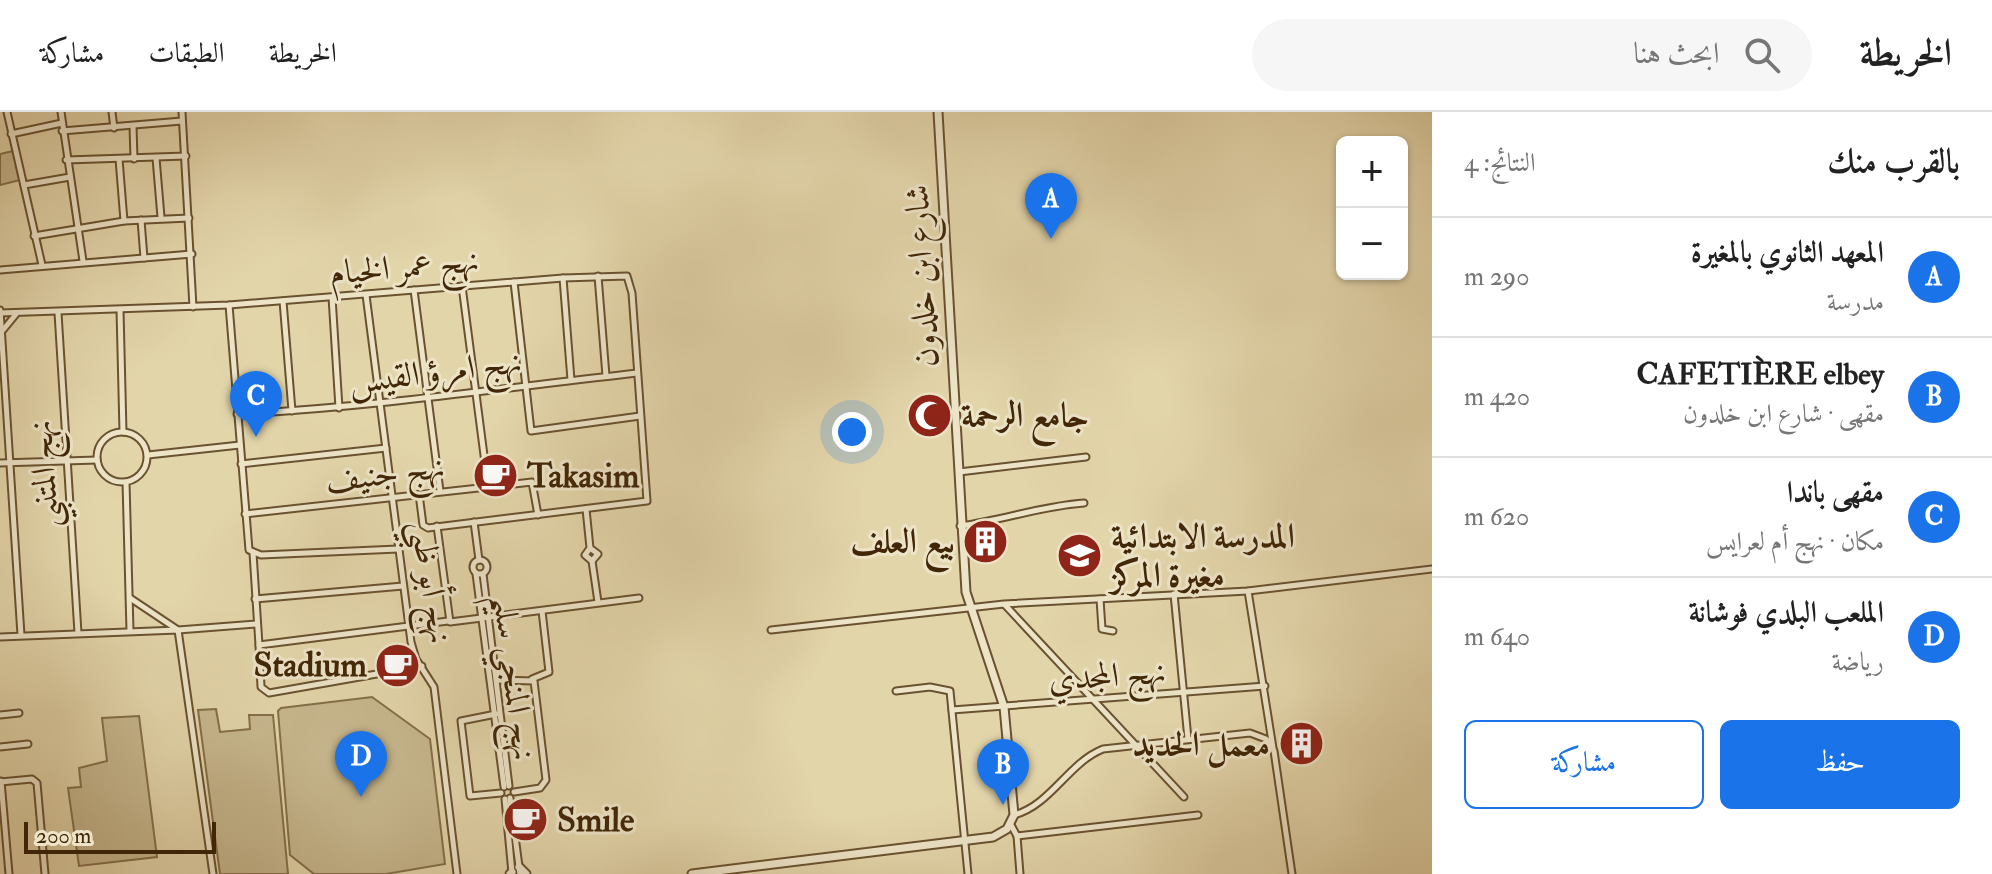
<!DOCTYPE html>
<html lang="ar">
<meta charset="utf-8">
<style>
body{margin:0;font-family:"IM FELL Double Pica",Amiri,serif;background:#f6f6f6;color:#222;direction:rtl}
.controls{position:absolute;right:24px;top:24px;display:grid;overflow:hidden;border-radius:12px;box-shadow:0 2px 6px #0004}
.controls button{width:72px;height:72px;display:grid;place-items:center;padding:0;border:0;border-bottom:2px solid #e0e0e0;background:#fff;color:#222;font:40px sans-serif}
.scale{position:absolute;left:24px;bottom:20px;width:192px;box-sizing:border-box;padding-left:8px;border:4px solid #412707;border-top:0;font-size:22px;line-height:28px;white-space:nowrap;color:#412707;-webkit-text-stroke:6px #ede4c8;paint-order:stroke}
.you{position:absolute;left:852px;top:320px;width:28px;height:28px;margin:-20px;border:6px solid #fff;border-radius:50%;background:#1a73e8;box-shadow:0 0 0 12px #1a73e833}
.badge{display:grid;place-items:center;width:52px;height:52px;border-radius:50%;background:#1a73e8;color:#fff;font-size:26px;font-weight:700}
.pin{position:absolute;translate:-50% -66px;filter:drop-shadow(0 2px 4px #0008)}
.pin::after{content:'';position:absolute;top:42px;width:28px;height:24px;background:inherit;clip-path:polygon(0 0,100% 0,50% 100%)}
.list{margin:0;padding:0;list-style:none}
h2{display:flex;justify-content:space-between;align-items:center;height:104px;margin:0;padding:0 32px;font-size:34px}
h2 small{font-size:26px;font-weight:400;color:#767676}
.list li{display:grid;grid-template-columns:52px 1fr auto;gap:24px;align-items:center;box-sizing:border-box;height:120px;padding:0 32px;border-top:2px solid #e0e0e0}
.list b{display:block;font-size:30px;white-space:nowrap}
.list p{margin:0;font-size:26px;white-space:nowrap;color:#767676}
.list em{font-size:26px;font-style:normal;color:#767676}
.actions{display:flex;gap:16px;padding:24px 32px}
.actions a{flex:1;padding:18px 0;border:2px solid #1a73e8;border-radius:12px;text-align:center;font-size:28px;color:#1a73e8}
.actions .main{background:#1a73e8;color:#fff}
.icon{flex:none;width:44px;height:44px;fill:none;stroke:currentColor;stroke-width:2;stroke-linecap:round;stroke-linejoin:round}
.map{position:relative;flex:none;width:1432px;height:762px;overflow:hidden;direction:ltr}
header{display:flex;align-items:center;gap:48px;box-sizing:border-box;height:112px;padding:0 40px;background:#fff;border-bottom:2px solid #e0e0e0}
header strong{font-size:38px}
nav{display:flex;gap:44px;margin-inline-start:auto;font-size:28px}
.search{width:560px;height:72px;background:#f6f6f6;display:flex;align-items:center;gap:20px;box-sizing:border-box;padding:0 28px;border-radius:44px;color:#767676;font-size:30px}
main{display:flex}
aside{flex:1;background:#fff}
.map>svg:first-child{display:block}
.green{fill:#c7b78e;stroke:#846f4a;stroke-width:2}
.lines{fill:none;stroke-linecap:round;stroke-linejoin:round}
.minor-casing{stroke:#6a5230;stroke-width:9}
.tertiary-casing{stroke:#6a5230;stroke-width:11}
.minor{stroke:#ede4c8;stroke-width:5}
.tertiary{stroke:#ede4c8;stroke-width:7}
.labels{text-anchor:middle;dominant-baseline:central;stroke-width:6;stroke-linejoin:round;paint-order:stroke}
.street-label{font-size:34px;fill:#412707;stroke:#ede4c8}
.poi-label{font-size:34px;font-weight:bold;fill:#412707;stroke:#ede4c8;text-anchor:start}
</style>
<header>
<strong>الخريطة</strong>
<div class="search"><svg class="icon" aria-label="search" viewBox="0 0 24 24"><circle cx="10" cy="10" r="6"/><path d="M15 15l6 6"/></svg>ابحث هنا</div>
<nav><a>الخريطة</a><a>الطبقات</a><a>مشاركة</a></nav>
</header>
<main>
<aside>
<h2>بالقرب منك<small>النتائج: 4</small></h2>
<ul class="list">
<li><span class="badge">A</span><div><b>المعهد الثانوي بالمغيرة</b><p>مدرسة</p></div><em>290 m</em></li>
<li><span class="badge">B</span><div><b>CAFETIÈRE elbey</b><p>مقهى · شارع ابن خلدون</p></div><em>420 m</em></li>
<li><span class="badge">C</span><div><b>مقهى باندا</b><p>مكان · نهج أم لعرايس</p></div><em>620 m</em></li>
<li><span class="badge">D</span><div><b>الملعب البلدي فوشانة</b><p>رياضة</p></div><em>640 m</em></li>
</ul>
<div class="actions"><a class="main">حفظ</a><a>مشاركة</a></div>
</aside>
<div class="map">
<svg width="1432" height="762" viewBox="0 0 1432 762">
<rect width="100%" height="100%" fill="#e3d5aa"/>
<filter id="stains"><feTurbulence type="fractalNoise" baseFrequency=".0025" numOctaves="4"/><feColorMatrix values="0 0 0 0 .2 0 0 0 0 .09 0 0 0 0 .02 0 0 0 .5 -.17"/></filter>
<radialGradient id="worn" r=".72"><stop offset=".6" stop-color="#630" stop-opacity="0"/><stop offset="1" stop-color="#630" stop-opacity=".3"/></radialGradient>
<g class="green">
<path d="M13,39L20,68L0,73V42Z"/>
<path d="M372,585L430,627L445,752L386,762H314L290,743L278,599L281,596Z"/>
<path d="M216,597L220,620L250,617L249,603H273L288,762H220L198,598Z"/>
<path d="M139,604L157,745L79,754L68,676L81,675L79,656L107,649L102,606Z"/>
</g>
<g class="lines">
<defs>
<g id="minor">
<path d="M7,0L42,153"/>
<path d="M61,0L83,149"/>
<path d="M112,0L114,16"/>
<path d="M182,0L193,195"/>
<path d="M133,14L134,47"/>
<path d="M62,19L182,9"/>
<path d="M11,22L62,11"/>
<path d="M156,46L161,105"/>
<path d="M119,47L124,109"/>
<path d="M66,48L186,44"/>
<path d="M24,73L70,65"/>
<path d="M141,108L144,146"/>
<path d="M34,124L124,109L189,106"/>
<path d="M0,158L192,142"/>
<path d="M598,164L606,264"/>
<path d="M563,166L571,268"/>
<path d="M514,170L531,319L640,304"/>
<path d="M462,174L488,374"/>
<path d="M414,178L440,379"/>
<path d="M366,183L411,530L416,547L434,575L457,762"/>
<path d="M332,185L339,296"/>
<path d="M283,189L292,299"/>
<path d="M229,193L249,438L261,443L398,437"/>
<path d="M0,198L21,523"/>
<path d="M120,198L123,320"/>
<path d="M0,201L229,193L563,166L627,164L632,181L647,389L428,416L423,413L419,382"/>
<path d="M58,201L78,521"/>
<path d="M3,218L17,201"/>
<path d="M237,302C372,295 504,276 637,261"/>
<circle cx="122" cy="345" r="25"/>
<path d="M148,343L240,333"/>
<path d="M0,351L97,348"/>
<path d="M241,352L386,336"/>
<path d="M959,360L1086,345"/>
<path d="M126,370L130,519"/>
<path d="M586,397L590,436L598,442L592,449L585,443L590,436"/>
<path d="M245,402L532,370L538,403"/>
<path d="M474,410L479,448"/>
<path d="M437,414L450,510L639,486"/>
<path d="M960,414C1004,408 1041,394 1084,391"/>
<path d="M253,441L259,533"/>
<circle cx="480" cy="455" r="7"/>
<path d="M592,449L598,490"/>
<path d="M476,462L504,675"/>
<path d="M483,462L509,674"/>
<path d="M1248,479L1273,636"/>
<path d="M1174,482L1188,627"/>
<path d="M130,486L178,518L257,512"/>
<path d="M255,487L403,474"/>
<path d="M1100,487L1102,517L1113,519"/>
<path d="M1005,493L1184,685"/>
<path d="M771,518L1004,492L1248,479L1432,457"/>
<path d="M0,525L178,518L213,762"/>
<path d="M422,554L269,581L261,575L259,533L448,509"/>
<path d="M532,567L549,560L542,499"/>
<path d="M497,568L534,569L546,668L540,676L514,680"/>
<path d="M896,579L930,575L950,579L968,762"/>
<path d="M952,598L1265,574"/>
<path d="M496,602L461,609L470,684L501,681"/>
<path d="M0,603L19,601"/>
<path d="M0,635L28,632"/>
<path d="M1,669L9,762"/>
<path d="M0,670L32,667L37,671L45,762"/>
<path d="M510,686L520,762"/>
<path d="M505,687L512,761"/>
<path d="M1014,703C1051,693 1068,651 1103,637L1250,621L1266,627L1274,639L1292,762"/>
<path d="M1011,713L1017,724L1198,703"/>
<path d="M1017,724L1020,762"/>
</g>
<g id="tertiary">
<path d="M519,755L526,762"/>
<path d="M510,762L512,760"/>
<path d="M692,762L993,725L1007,717L1014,703L1004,595L966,480L938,0"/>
</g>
</defs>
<use href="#minor" class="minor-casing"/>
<use href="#tertiary" class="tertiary-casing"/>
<use href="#minor" class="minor"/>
<use href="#tertiary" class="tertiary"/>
</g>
<defs>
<symbol id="mosque-disc" viewBox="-11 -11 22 22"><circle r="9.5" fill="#8f2418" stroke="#ede4c8"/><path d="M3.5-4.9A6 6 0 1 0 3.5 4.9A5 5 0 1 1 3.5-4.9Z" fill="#fff"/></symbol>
<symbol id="cafe-disc" viewBox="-11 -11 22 22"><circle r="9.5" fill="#8f2418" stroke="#ede4c8"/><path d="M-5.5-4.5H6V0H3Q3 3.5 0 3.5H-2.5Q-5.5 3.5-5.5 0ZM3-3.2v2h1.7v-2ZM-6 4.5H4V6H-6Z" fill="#fff"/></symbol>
<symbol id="building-disc" viewBox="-11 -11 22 22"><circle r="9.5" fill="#8f2418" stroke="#ede4c8"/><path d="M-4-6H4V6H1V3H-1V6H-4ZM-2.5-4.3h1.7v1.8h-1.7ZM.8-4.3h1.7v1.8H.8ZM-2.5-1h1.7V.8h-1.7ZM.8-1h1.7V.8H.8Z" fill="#fff"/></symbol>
<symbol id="school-disc" viewBox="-11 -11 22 22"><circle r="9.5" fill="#8f2418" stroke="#ede4c8"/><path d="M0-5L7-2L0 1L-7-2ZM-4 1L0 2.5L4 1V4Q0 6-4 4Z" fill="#fff"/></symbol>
</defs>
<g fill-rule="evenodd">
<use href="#mosque-disc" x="904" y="278" width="51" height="51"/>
<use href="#cafe-disc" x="470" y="338" width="51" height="51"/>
<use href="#building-disc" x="960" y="404" width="51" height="51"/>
<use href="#school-disc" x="1054" y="418" width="51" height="51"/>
<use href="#cafe-disc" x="372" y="528" width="51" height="51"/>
<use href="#building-disc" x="1276" y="606" width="51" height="51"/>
<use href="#cafe-disc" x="500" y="682" width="51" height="51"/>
</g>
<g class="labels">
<g class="street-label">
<text transform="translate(404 155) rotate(-5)">نهج عمر الخيام</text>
<text transform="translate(922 164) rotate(-93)">شارع ابن خلدون</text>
<text transform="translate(435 260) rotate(-7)">نهج امرؤ القيس</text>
<text transform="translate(44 362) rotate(-94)">نهج المتنبي</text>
<text transform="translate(385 362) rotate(-7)">نهج جنيف</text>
<text transform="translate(431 470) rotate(81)">نهج أبو ظبي</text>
<text transform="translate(1107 564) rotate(-4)">نهج المجدي</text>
<text transform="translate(514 565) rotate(83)">نهج المنجي سليم</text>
</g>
<g class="poi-label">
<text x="961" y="303">جامع الرحمة</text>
<text x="527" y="364">Takasim</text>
<text x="1111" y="424">المدرسة الابتدائية<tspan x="1111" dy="39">مغيرة المركز</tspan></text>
<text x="955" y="429" text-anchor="end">بيع العلف</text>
<text x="367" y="553" text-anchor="end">Stadium</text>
<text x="1270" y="632" text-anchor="end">معمل الحديد</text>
<text x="557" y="708">Smile</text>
</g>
</g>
<rect width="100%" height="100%" filter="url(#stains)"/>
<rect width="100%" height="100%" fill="url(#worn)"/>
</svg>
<div class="controls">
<button>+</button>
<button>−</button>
</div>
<div class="scale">200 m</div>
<div class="you"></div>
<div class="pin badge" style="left:1051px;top:127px">A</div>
<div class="pin badge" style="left:1003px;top:693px">B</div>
<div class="pin badge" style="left:256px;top:325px">C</div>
<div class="pin badge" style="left:361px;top:685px">D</div>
</div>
</main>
